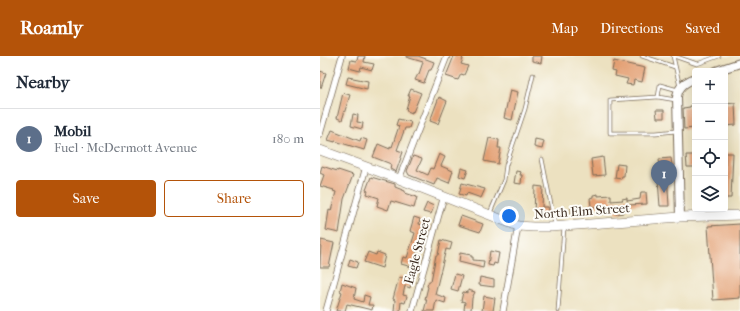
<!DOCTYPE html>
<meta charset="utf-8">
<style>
body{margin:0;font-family:"IM FELL French Canon",serif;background:#f6f6f7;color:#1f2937}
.controls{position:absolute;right:12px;top:12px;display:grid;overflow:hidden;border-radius:4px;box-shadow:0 4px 16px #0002}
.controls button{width:36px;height:36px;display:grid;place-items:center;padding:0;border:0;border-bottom:1px solid #e0e1e3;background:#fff;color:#1f2937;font:20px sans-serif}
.you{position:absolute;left:189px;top:160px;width:14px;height:14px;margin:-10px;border:3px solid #fff;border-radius:50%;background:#1a73e8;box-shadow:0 0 0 6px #1a73e833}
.badge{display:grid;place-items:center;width:26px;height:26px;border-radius:50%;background:#b45309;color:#fff;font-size:13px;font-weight:700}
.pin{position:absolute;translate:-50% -33px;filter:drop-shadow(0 1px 2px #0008)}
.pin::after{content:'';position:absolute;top:21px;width:14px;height:12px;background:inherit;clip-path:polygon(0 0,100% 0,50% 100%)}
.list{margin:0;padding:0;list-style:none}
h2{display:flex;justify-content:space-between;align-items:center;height:52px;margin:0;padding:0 16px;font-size:17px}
h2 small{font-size:13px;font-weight:400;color:#747a83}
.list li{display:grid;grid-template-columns:26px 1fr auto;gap:12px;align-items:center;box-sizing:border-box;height:60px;padding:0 16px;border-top:1px solid #e0e1e3}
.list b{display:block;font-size:15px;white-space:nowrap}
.list p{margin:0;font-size:13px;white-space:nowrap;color:#747a83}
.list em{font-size:13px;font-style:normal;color:#747a83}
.actions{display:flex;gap:8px;padding:12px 16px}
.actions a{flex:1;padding:9px 0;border:1px solid #b45309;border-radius:4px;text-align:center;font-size:14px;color:#b45309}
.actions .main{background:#b45309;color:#fff}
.icon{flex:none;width:22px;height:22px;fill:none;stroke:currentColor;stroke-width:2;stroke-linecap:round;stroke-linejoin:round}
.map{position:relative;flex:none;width:420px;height:255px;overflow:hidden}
header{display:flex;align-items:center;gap:24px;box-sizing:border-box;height:56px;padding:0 20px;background:#b45309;color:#fff}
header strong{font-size:19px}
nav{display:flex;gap:22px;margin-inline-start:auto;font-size:14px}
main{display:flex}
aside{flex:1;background:#fff}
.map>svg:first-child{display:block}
.building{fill:#e39f72}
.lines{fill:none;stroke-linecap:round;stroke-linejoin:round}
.service-casing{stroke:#796a57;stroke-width:4.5}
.minor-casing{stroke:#796a57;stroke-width:7}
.secondary-casing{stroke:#796a57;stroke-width:10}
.primary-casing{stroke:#796a57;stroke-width:10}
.service{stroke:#fff;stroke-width:3}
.minor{stroke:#fff;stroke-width:5.5}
.secondary{stroke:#fff;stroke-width:8}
.primary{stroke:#fff;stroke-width:9}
.labels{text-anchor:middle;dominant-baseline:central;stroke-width:4;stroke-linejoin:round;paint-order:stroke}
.street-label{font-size:13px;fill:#3b2a1e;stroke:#fdfcf7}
</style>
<header>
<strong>Roamly</strong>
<nav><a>Map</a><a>Directions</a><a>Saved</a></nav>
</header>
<main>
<aside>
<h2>Nearby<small></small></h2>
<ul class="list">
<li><span class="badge" style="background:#5c6f8a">1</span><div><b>Mobil</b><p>Fuel · McDermott Avenue</p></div><em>180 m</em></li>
</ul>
<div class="actions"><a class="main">Save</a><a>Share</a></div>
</aside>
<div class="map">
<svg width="420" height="255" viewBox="0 0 420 255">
<rect width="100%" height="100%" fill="#fdfcf7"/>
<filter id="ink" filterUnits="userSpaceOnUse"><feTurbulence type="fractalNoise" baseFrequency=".025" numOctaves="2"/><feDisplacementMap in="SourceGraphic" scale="8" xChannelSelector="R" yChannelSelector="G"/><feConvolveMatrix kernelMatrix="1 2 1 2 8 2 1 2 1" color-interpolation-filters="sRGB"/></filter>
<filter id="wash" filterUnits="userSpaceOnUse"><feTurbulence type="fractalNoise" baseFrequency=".012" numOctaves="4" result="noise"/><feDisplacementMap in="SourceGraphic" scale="16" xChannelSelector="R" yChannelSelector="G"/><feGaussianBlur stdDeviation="0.9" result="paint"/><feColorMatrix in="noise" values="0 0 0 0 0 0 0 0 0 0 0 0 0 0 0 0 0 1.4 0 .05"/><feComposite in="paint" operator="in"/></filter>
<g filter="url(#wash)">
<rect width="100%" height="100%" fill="#ece1c0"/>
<g id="blocks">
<g class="building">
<path d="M38,0H45L44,6L54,8L52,14L41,11L40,15L29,12L31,4L37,5Z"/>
<path d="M86,0H98L114,6L111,14H109L104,27L95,24L98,18H99L103,6L86,1Z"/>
<path d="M134,0H142V2L143,3L141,8L148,10L144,19L141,18L138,24L126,20Z"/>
<path d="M212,0H222L221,7L212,5Z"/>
<path d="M294,5L325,12L322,26L314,24L313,29L306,28L308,23L295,20L296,16L292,15Z"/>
<path d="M0,15L6,17L1,32H0Z"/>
<path d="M28,21L48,25L47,33L26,28Z"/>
<path d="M91,33L101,37L93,56L92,55V57L87,55V54L86,53L90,40H88Z"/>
<path d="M190,34L198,36L192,64L184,62Z"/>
<path d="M23,37L30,39L22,64L17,62Z"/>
<path d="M119,41L127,45L118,68L110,65Z"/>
<path d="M415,47L416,69L405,70V48Z"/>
<path d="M370,50H375V72L364,73L363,52L370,51Z"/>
<path d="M336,54H344V62H337Z"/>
<path d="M33,58L38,59L37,66L43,67L42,73L31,70Z"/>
<path d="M78,63L91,66L89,72H85L77,94L83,96L76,116L70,113L71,108L53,101L58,88L70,93V90L72,91L79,70L76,69Z"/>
<path d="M12,74L40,85L41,82L47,84L44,94L15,85V86L8,84Z"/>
<path d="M169,82L179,84L178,92H181L178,108L164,105Z"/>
<path d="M215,83L224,85L222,93L214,91Z"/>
<path d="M405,97H413L411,142H405Z"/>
<path d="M119,98L125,101L121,110L133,115L129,127L117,122L114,129L89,119L87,115L93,100L102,103L97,114L108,119L111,112L113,113Z"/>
<path d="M366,99H375V111H367Z"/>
<path d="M283,101L285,119L273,120L271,103Z"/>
<path d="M351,102L353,116L347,117L349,150H340L338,124L341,123L339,103Z"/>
<path d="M297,108L305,109L304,120H302L301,123L295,122Z"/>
<path d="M2,110L14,114L18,115V114L33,119L24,143L19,177L6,174L9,154L11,155L16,136L13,135L14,134L0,130L4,119L0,117Z"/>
<path d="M141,112L148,114L145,122L139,120Z"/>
<path d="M196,115L201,116L200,119H202L201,128L194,127Z"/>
<path d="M51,121L75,128V131L85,135V137L97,141L94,152L71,145L68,154L57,150L59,142L47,138L48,135L46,134Z"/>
<path d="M142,127L165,133L161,142L147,137L146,140L139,138Z"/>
<path d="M215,130L223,131L222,151H228L229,161L214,160Z"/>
<path d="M321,136H326L327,148L308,149V151H302L303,157L296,158L295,151L284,152V150L271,151L270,142L273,141V139L278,138V140L291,139V145L303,144L302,143L307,142V145L320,143Z"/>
<path d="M107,147L114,150L111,158L103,156Z"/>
<path d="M251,151H260V159L251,160Z"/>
<path d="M141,160L163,168L160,176L138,169Z"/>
<path d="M94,161L100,163L99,168L110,171L107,180L103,179L92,211L81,208L83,201L87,202L95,177L90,175Z"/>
<path d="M420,168V242L393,244L388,170Z"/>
<path d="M1,184L14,187L9,211H0Z"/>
<path d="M121,184L132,187L130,194L126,193L115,238L126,242L125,247L116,244L114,255H104L107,243H105L108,231L107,230L109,225H111L116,199H118Z"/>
<path d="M170,195L179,197L177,208L174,207L173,210L168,209Z"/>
<path d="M48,196L56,199L57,196L65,199L62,212L44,206Z"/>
<path d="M140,197L151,199V201H153V204L164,205L163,212L139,206Z"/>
<path d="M30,203L38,206L36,212L28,210Z"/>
<path d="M135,218L142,220L138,235L131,233Z"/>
<path d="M79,221L92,224L90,232L85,230L83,239L87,240L85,247L81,246L80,255H74L75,244L73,243Z"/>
<path d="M160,221L174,224V231L159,229Z"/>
<path d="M22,227L36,232L34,243L43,246L44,239L50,241L48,249H53L52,254L27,248L25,255H16L22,236L20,235Z"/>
<path d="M148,234L155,236L152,242L151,254H144L145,246L141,245L143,236L148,237Z"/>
<path d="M164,240L175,242L173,255H162Z"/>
</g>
</g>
</g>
<g filter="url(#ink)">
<use href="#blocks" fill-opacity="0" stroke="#796a57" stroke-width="1"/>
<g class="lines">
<defs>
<g id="service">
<path d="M322,0L355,11"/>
<path d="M353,0L360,31"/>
<path d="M354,0L377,8L399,0"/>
<path d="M338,41L356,44"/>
<path d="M356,75L336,77H290V44L338,41L340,29L358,34"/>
<path d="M222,103L235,169"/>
<path d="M170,157L184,124L186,109L205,53L213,19"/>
<path d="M238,255L244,171"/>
</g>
<g id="minor">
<path d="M0,78L22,0"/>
<path d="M79,123L127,0"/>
<path d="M6,255L46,111"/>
<path d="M92,255L124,140"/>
<path d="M183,255L198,170"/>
</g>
<g id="secondary">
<path d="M396,15L420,7"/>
<path d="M360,161L357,41C358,30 366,26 375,22"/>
</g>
<path id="primary" d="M0,94L79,123L198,170L213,171H231L360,161L420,159"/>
</defs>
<use href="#service" class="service-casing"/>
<use href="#minor" class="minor-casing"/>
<use href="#secondary" class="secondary-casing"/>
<use href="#primary" class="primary-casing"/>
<use href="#service" class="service"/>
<use href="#minor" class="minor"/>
<use href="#secondary" class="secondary"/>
<use href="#primary" class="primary"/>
</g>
</g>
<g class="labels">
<g class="street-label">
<text transform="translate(262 155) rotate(-4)">North Elm Street</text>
<text transform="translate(97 195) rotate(-75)">Eagle Street</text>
</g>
</g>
</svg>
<div class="controls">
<button>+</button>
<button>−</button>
<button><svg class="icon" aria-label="locate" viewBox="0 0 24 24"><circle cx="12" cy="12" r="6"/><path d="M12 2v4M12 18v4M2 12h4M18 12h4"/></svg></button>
<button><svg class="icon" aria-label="layers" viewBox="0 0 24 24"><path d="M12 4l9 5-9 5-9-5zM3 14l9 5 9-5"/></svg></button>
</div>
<div class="you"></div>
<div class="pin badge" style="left:344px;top:137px;background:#5c6f8a">1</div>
</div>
</main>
